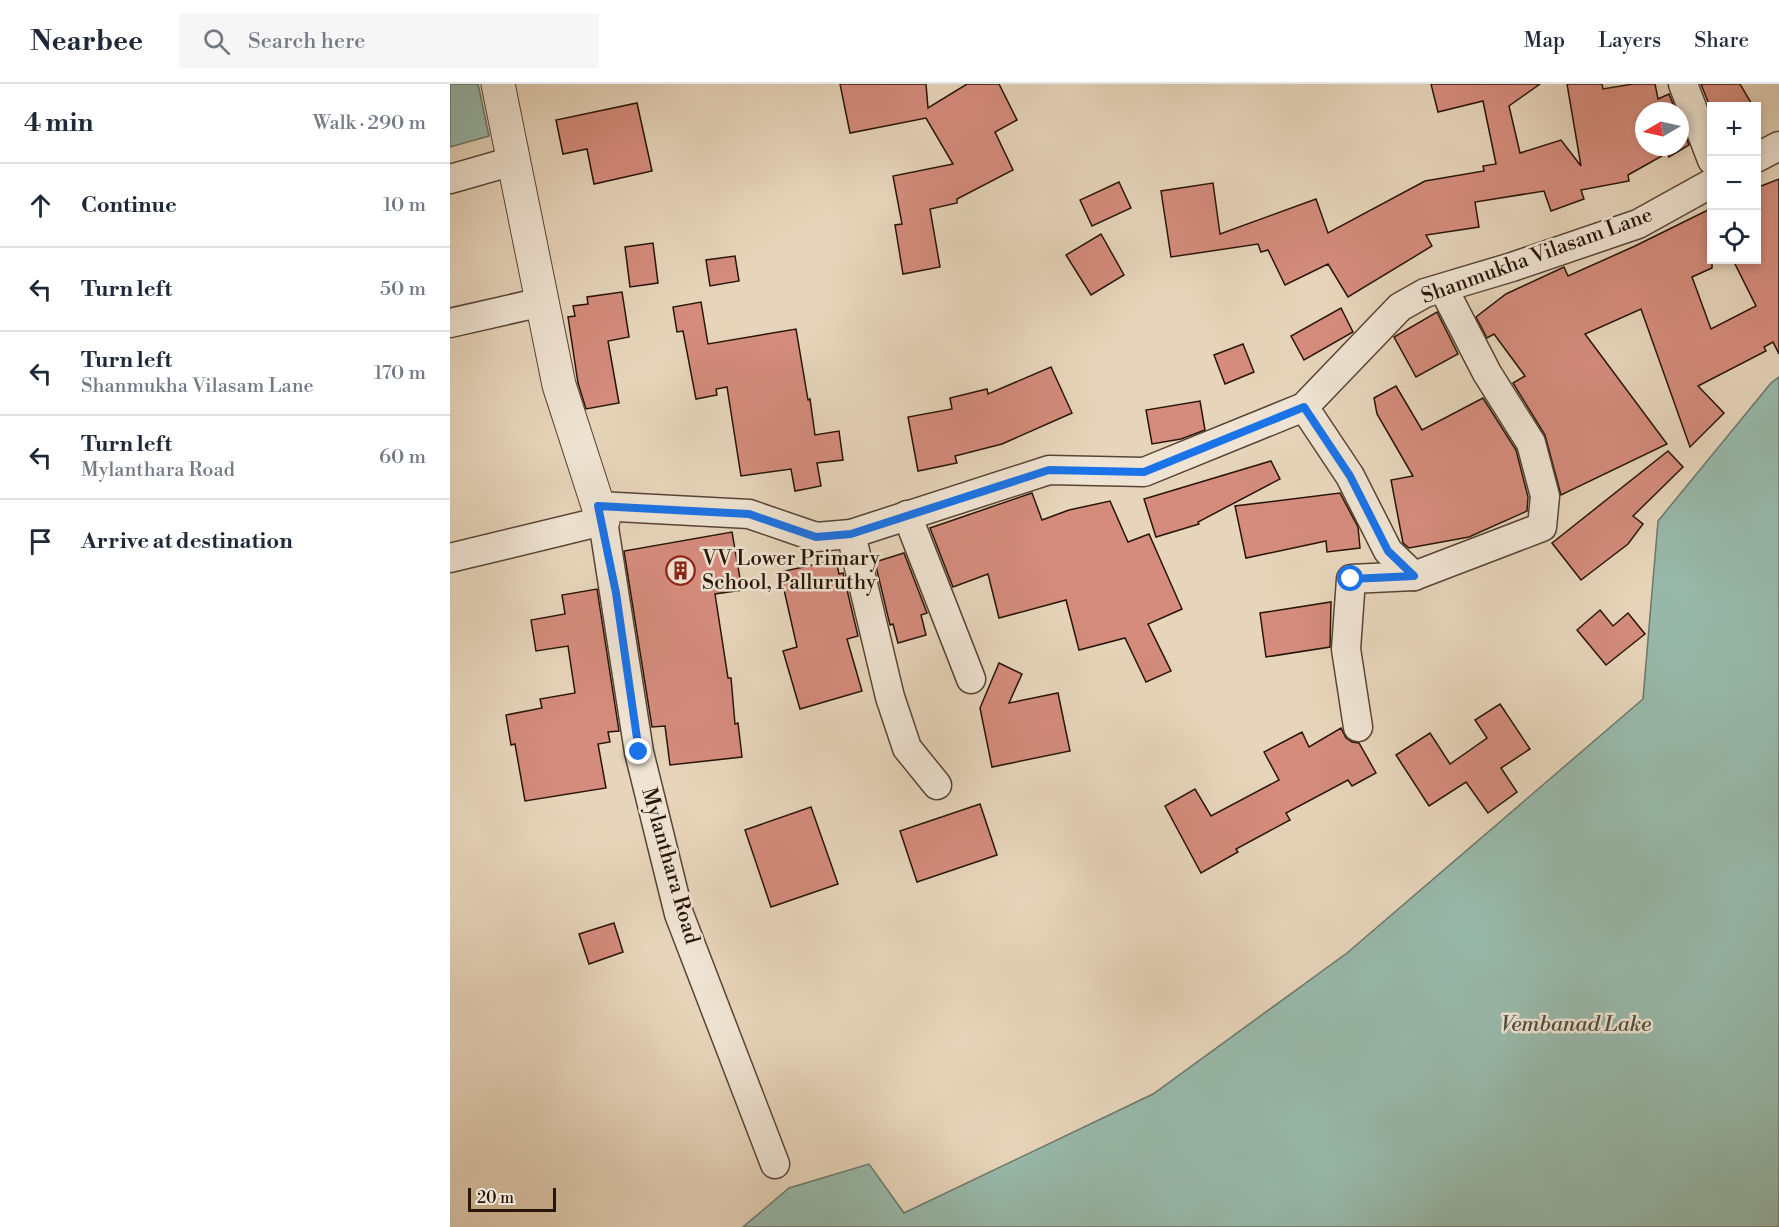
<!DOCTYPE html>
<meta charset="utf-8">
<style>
body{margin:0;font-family:"Libre Bodoni",serif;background:#f6f6f7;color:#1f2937}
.controls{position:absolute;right:18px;top:18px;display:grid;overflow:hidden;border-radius:0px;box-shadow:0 3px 9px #0003}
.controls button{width:54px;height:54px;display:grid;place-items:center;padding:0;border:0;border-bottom:2px solid #e0e1e3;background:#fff;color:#1f2937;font:30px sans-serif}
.compass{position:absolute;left:1185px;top:18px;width:54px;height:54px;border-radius:50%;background:#fff;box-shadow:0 3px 9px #0003;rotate:261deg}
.scale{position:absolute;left:18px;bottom:15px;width:88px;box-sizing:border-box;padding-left:6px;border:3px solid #281408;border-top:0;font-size:16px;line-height:21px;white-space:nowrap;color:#281408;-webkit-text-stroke:4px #efe4d3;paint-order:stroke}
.stop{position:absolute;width:18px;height:18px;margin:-14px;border:4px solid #1a73e8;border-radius:50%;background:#fff}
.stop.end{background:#1a73e8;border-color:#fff;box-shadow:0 2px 6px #0008}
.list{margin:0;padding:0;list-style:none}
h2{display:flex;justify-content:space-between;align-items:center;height:78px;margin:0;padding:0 24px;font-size:26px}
h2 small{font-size:20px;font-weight:400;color:#747a83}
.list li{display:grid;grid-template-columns:39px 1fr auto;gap:18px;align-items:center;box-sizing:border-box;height:84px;padding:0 24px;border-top:2px solid #e0e1e3}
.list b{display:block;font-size:22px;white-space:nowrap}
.list p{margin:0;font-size:20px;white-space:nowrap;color:#747a83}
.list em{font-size:20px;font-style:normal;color:#747a83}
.icon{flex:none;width:33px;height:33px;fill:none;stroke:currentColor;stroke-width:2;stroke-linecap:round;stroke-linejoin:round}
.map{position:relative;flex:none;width:1329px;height:1143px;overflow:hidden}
header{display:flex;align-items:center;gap:36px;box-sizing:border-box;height:84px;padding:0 30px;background:#fff;border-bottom:2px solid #e0e1e3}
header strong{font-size:28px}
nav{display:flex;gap:33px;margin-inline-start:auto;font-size:21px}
.search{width:420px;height:54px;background:#f6f6f7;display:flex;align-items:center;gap:15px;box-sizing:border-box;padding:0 21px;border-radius:0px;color:#747a83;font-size:22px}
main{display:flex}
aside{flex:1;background:#fff}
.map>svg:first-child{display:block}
.water{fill:#98b9ab;stroke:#6b776a;stroke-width:1.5}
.building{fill:#d58c7d;stroke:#281408;stroke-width:1.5}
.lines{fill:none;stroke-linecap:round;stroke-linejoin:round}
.minor-casing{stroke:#584435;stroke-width:31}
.tertiary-casing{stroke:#584435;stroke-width:35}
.minor{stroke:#efe4d3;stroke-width:28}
.tertiary{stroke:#efe4d3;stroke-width:33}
.route{stroke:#1a73e8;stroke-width:8}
.labels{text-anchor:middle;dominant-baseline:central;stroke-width:5;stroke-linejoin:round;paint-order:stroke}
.street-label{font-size:21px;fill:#281408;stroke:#efe4d3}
.poi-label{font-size:21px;fill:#281408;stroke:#efe4d3;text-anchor:start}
.water-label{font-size:22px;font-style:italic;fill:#4f4e41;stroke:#efe4d3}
</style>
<header>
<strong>Nearbee</strong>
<div class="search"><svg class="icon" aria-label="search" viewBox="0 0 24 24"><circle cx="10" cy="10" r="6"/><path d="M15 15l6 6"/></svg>Search here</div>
<nav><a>Map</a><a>Layers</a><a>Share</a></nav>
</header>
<main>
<aside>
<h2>4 min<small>Walk · 290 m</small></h2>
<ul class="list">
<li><svg class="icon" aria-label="ahead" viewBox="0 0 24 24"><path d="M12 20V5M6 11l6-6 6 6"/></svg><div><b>Continue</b></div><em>10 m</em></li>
<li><svg class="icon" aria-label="left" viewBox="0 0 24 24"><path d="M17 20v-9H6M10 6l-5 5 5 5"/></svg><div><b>Turn left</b></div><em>50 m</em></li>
<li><svg class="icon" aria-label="left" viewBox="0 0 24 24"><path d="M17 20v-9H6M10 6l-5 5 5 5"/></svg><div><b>Turn left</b><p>Shanmukha Vilasam Lane</p></div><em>170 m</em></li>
<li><svg class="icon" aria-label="left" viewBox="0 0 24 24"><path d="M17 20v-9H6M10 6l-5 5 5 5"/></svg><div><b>Turn left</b><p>Mylanthara Road</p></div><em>60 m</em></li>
<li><svg class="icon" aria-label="arrive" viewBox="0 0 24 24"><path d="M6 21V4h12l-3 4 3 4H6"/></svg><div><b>Arrive at destination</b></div></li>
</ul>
</aside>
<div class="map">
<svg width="1329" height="1143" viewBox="0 0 1329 1143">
<rect width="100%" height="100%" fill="#e7d5bb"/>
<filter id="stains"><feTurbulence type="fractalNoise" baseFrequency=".00333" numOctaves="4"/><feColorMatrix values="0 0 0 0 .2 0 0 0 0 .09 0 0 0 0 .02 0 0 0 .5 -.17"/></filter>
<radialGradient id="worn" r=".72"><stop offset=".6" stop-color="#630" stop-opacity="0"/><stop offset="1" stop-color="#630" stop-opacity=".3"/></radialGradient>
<g class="water">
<path d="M0,0H28L39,52L0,63Z"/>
<path d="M1329,293V1143H293L339,1104L419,1080L454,1129L703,1010L897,869L1193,615L1208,437L1321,299Z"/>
</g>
<g class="building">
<path d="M390,0H476L478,24L517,0H549L567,36L545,48L563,86L507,115V119L480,125L490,183L453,190L445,141L452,140L443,92L503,80L476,34L400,49Z"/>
<path d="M981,0H1090L1059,22L1070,69L1111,56L1131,82L1117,0H1152L1153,5L1183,0H1205L1208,15L1219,10L1226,27H1194V63H1230V38L1239,61L1219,73L1217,69L1178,91L1179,97L1131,106L1134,115L1101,127L1094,107L1025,118L1029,143L976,151L982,162L898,213L878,180L835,201L818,166L811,168L808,160L721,173L711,107L763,99L770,150L866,115L878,149L975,97L1034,87L1033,82L1046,80L1033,17L988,28Z"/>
<path d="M1251,0H1290L1303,22H1262V28Z"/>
<path d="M187,19L202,87L144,100L137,65L113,70L106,36Z"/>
<path d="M1329,95V270L1323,258L1314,263L1316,267L1248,302L1274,329L1240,363L1191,225L1135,250L1217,360L1111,411L1095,351L1063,299L1075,292L1044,250L1037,254L1026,233L1056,210L1114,183L1118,192L1185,162L1262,124V184L1242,193L1261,245L1306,222L1283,176H1306V104Z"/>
<path d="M669,98L681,124L642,142L630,116Z"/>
<path d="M651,150L674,191L641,211L616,171Z"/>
<path d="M203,159L208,199L180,203L175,163Z"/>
<path d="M285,172L289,197L260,202L256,176Z"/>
<path d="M172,208L179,253L158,257L169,319L136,325L128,299L118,233L125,232L123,222L138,220L137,213Z"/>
<path d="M251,218L258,260L346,245L358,316L360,315L365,351L389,347L393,376L367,379L371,402L345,407L341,385L291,392L277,303L266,305L267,311L246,315L233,247L227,248L223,223Z"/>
<path d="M891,224L903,248L854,276L841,252Z"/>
<path d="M987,228L1008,270L966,293L944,253Z"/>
<path d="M793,260L804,288L775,300L764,271Z"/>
<path d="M601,283L622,329L552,360L505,372L507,379L468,387L458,333L502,325L500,314L537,305L538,310Z"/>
<path d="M946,302L972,346L1033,314L1066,366L1078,413L1077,427L1019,453L959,464L953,459L941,396L963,392L927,330L924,314Z"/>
<path d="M750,317L755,346L731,355L702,360L696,326Z"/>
<path d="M1218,367L1233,383L1183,432L1193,440L1178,460L1131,496L1102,459Z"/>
<path d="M821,377L830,395L748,438L749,440L706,453L694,415Z"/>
<path d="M582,409L592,436L619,426L660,417L678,458L699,450L732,525L698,540L721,587L696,598L675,554L629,566L616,516L549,534L538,490L503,503L480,444Z"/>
<path d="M890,409L908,443L910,464L877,468L876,457L796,474L785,422Z"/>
<path d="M282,448L292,506L265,510L278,594H281L285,640L288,639L292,673L220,681L215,642L202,643L174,467Z"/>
<path d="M454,469L477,529L471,531L476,551L448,559L443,540L440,541L425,478Z"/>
<path d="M386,476L389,490L393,489L408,552L397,555L412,607L350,625L333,567L347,563L330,488Z"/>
<path d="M147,505L169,647L158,648L160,658L148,660L156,704L75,717L65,660L61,661L56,631L92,624L90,615L125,609L118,562L86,567L81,536L115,530L112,511Z"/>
<path d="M881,518L880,563L816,573L810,529Z"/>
<path d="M1150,526L1163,542L1178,529L1195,550L1156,581L1127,546Z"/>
<path d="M549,579L572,590L559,619L608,609L620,667L542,683L530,624Z"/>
<path d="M1050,620L1080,665L1051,684L1067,708L1038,729L1016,698L979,722L946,671L980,649L1000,680L1037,654L1025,636Z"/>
<path d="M891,644L896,654L902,658L909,659L926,689L902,702L898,696L836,729L840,736L786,765L788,768L751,789L715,722L745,705L761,732L829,696L814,668L852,648L859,663Z"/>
<path d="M530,720L547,771L467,798L450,747Z"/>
<path d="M361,723L388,800L321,823L295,746Z"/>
<path d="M164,839L173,868L139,880L129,850Z"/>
</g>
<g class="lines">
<defs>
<g id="minor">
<path d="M1233,0L1262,76"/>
<path d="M1306,74L1329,62"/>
<path d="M0,95L63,77"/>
<path d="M0,239L92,218"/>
<path d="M854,323L900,392L938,467L964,492L1092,443L1095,412L1081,359L1037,289L993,204"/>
<path d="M148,422L299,430L366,453L401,450L599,386L694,388L854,323L950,223L975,209L1062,183L1188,140L1262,99"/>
<path d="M457,431L521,595"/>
<path d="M401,450L440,613L457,664L487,701"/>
<path d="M0,474L153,437L189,668L229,830L325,1080"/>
<path d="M908,643L896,565L901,495L964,492"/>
</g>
<path id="tertiary" d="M48,0L109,301L153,437"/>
</defs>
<use href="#minor" class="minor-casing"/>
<use href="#tertiary" class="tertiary-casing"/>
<use href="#minor" class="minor"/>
<use href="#tertiary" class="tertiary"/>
</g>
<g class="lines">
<path class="route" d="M189,668L166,509L148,422L299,430L366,453L401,450L599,386L694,388L854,323L900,392L938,467L964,492L901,495"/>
</g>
<defs>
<symbol id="building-ring" viewBox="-11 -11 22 22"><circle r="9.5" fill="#efe4d3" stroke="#8f2418" stroke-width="1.5"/><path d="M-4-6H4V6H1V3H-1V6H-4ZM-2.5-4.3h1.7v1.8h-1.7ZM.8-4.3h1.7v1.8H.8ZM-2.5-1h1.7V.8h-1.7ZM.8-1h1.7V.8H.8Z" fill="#8f2418"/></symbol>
</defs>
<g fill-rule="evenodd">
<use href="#building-ring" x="214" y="470" width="33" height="33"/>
</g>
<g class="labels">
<g class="street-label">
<text transform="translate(1087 172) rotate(-20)">Shanmukha Vilasam Lane</text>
<text transform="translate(220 782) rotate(74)">Mylanthara Road</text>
</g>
<g class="poi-label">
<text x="252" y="475">VV Lower Primary<tspan x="252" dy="24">School, Palluruthy</tspan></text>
</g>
<g class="water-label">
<text x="1126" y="940">Vembanad Lake</text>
</g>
</g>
<rect width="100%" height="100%" filter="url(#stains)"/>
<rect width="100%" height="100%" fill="url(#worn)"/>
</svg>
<div class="controls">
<button>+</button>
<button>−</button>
<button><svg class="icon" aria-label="locate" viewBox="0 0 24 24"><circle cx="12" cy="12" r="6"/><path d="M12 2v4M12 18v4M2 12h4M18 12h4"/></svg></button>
</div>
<svg class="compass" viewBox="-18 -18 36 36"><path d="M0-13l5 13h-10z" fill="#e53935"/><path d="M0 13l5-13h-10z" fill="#747a83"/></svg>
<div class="scale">20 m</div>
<div class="stop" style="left:901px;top:495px"></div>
<div class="stop end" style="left:189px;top:668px"></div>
</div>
</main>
